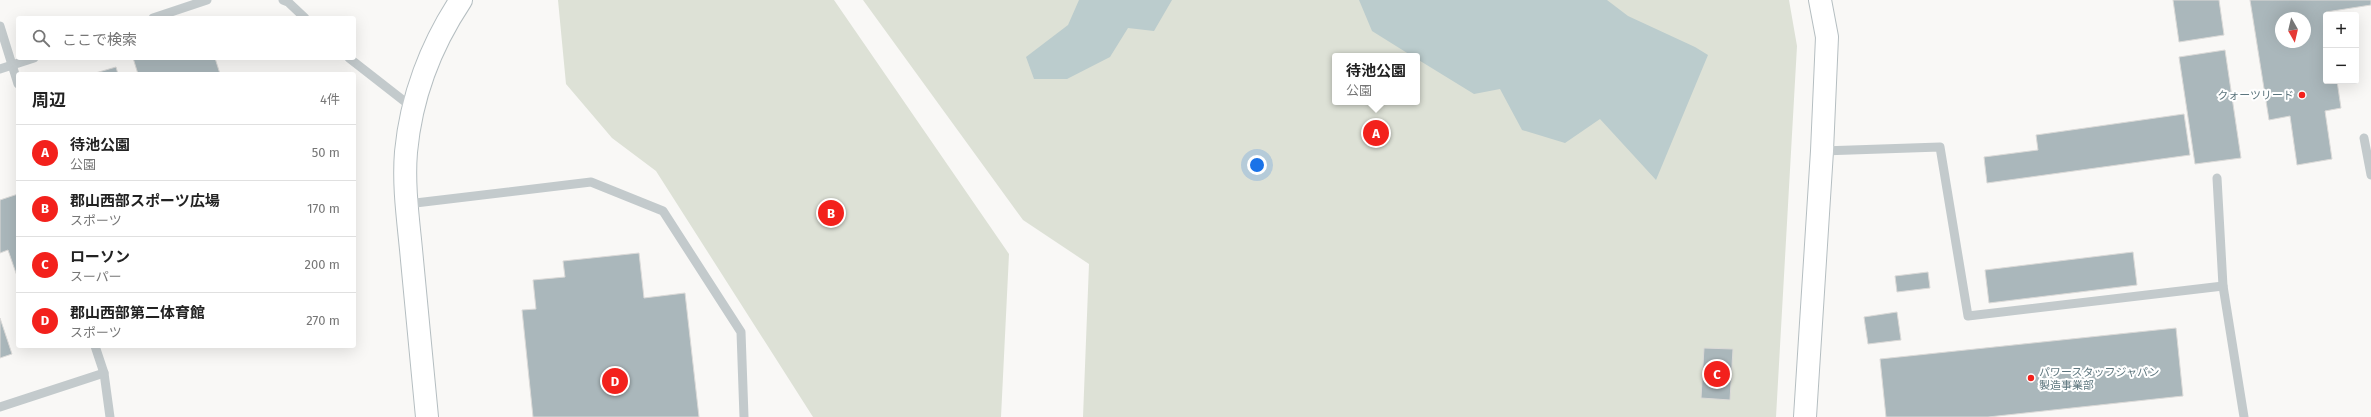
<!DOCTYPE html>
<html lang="ja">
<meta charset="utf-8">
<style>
body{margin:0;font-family:"Fira Sans","Noto Sans JP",sans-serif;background:#f6f6f6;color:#222}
.controls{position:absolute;right:12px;top:12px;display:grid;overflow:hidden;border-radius:4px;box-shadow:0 4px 16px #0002}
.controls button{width:36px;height:36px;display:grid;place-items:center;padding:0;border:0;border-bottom:1px solid #e0e0e0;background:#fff;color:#222;font:20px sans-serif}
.compass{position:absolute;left:2275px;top:12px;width:36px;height:36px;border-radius:50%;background:#fff;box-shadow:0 4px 16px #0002;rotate:172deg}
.you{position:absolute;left:1257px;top:165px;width:14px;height:14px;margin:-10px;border:3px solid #fff;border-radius:50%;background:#1a73e8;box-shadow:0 0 0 6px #1a73e833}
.badge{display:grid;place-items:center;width:26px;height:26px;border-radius:50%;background:#f3211c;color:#fff;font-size:13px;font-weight:700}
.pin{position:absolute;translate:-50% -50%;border:2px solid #fff;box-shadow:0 1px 4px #0006}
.popup{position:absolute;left:1332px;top:53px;width:88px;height:52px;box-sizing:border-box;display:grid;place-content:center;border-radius:4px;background:#fff;filter:drop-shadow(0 1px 3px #0005);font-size:13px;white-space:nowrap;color:#767676}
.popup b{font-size:15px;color:#222}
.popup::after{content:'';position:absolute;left:50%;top:100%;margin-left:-8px;border:8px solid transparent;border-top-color:#fff}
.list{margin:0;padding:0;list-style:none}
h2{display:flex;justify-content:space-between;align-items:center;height:52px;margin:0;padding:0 16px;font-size:17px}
h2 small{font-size:13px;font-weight:400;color:#767676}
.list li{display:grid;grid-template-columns:26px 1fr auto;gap:12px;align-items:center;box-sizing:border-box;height:56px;padding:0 16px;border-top:1px solid #e0e0e0}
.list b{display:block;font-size:15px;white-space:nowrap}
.list p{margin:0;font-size:13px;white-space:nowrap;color:#767676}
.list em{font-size:13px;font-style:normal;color:#767676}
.icon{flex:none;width:22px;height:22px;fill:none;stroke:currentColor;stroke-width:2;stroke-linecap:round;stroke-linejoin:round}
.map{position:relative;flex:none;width:2371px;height:417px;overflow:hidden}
.search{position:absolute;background:#fff;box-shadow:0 4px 16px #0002;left:16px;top:16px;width:340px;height:44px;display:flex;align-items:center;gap:10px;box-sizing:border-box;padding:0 14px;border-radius:4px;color:#767676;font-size:15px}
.panel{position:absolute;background:#fff;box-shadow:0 4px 16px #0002;left:16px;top:72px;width:340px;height:276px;border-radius:4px}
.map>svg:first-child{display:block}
.green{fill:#dde1d6;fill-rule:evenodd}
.water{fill:#bbcccd}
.building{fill:#aab7bb;stroke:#dbdad8;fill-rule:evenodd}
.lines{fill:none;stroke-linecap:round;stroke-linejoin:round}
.secondary-casing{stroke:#b5bec1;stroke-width:24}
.lane{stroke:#c3cacc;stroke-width:9}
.secondary{stroke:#fff;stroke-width:22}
.poi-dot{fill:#f3211c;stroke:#fff;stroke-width:1.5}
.labels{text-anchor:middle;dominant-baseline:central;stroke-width:4;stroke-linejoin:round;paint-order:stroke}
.poi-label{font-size:11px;fill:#5d767e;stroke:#fff;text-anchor:end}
</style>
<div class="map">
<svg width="2371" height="417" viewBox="0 0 2371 417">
<rect width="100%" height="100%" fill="#f9f8f6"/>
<g class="green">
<path d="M558,0H834L1009,254L1001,417H813L656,171L612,138L566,84Z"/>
<path d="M863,0H1789L1797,46L1776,417H1083L1089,264L1023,220ZM1335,56H1417V102H1335Z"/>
</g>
<g class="water">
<path d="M1079,0H1172L1154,31L1128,28L1110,57L1067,79H1034L1026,57L1068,25Z"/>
<path d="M1359,0H1607L1628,16L1695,47L1708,55L1656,180L1600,119L1565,143L1522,130L1500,89L1474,94L1417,59V56H1412L1372,31Z"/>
</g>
<g class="building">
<path d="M2173,0H2219L2224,35L2179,42Z"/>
<path d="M2250,0H2371V5L2326,12V81H2337L2341,108L2325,111L2332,159L2297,165L2290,116L2269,120ZM2281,18H2305V42H2281Z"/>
<path d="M2225,50L2241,158L2195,164L2179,57Z"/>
<path d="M133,58H215L220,74H138Z"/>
<path d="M116,67L118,74H92Z"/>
<path d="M2184,114L2190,155L1987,183L1984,157L2038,150L2036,135Z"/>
<path d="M18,194V275L17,276L8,250L0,253V200Z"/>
<path d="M2133,252L2137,285L1989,303L1985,270Z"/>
<path d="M639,253L644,298L685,293L699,417H533L522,310L536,309L533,280L565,277L563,261Z"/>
<path d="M1928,272L1930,288L1897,292L1895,276Z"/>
<path d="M1897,312L1901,340L1868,344L1864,317Z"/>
<path d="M0,318L12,354L0,358Z"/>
<path d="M2176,328L2183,396L1988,417H1886L1880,359Z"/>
<path d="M1704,348L1733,349L1730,400L1701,398Z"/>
</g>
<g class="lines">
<defs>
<g id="secondary">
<path d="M427,417C422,365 417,313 412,260C409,225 403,188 406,152C411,98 431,45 461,0"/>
<path d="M1805,417L1822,151L1827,37L1820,0"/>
</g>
</defs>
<use href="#secondary" class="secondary-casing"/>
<g class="lane">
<path d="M283,0L288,2L305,18"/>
<path d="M153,18L207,0"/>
<path d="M0,26L18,84"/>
<path d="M349,58L413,108"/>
<path d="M0,69L34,58"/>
<path d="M2364,138L2371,175"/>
<path d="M1822,151L1940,147L1968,316L2223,286"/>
<path d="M2217,178L2223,286L2244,417"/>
<path d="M407,204L591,182L663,211L741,332L744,417"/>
<path d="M95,346L104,373L110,417"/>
<path d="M0,407L104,373"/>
</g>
<use href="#secondary" class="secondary"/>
</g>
<g class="poi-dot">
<circle cx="2302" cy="95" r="4"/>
<circle cx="2031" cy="378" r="4"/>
</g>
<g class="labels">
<g class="poi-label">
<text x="2294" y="95">クォーツリード</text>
<text x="2039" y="372" text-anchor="start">パワースタッフジャパン<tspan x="2039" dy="13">製造事業部</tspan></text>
</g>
</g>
</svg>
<div class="controls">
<button>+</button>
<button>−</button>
</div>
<svg class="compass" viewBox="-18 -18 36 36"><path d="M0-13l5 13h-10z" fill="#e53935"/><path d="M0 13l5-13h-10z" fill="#767676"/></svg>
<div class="you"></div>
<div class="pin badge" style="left:1376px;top:133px">A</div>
<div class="popup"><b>待池公園</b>公園</div>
<div class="pin badge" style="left:831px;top:213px">B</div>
<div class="pin badge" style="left:1717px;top:374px">C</div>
<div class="pin badge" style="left:615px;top:381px">D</div>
<div class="search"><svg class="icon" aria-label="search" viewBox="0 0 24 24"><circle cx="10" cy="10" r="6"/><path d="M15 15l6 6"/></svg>ここで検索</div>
<section class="panel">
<h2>周辺<small>4件</small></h2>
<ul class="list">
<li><span class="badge">A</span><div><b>待池公園</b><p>公園</p></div><em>50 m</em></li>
<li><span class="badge">B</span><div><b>郡山西部スポーツ広場</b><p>スポーツ</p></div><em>170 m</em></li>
<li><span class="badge">C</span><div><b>ローソン</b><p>スーパー</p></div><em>200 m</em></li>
<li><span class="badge">D</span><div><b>郡山西部第二体育館</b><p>スポーツ</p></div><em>270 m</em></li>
</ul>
</section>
</div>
